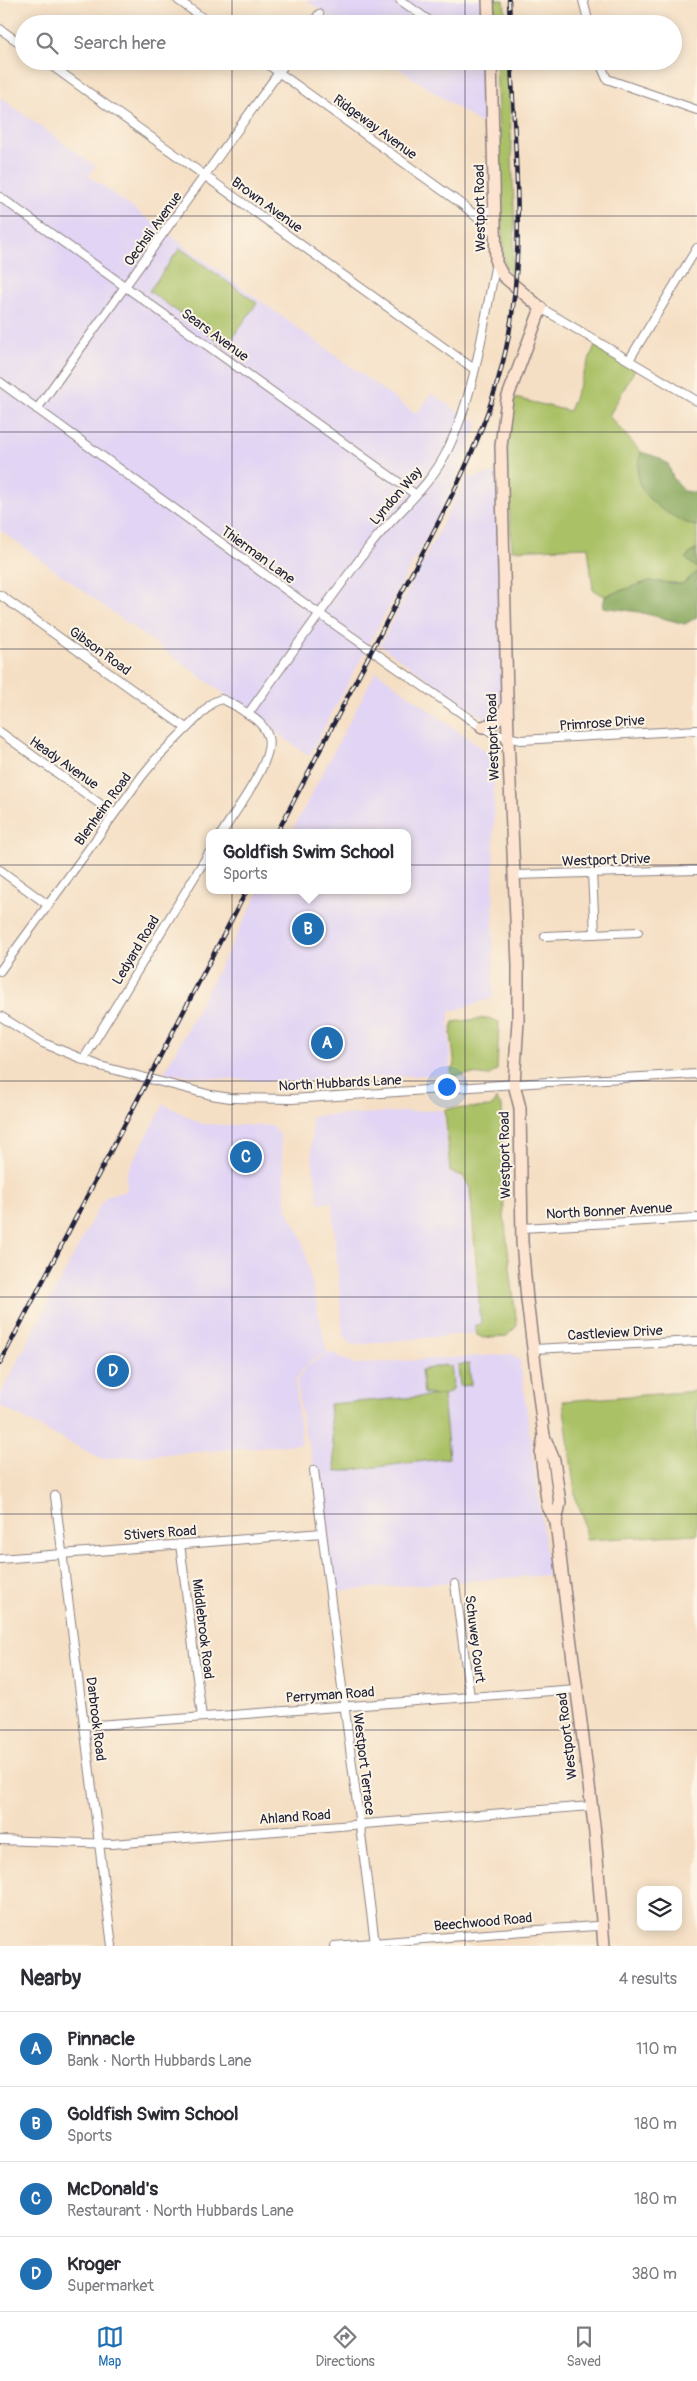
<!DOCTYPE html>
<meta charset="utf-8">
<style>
body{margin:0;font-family:Pangolin,sans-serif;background:#f2f2f3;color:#2b2b33}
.controls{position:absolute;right:15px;bottom:15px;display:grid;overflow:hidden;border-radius:10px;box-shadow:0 2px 12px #0003}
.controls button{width:45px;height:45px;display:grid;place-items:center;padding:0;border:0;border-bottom:1px solid #e1e1e2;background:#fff;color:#2b2b33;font:25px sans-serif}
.you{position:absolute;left:446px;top:1086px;width:18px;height:18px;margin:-12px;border:4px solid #fff;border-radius:50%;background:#1a73e8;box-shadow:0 0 0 8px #1a73e833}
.badge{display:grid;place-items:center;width:32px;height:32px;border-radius:50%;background:#1f6fb2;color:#fff;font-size:16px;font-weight:700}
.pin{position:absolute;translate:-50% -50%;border:2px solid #fff;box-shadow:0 1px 5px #0006}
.popup{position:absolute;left:206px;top:829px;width:205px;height:65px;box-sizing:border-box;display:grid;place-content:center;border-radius:10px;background:#fff;filter:drop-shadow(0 1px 4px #0005);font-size:16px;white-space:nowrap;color:#7c7c81}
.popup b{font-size:19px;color:#2b2b33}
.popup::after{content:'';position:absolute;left:50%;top:100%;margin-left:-10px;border:10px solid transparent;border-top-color:#fff}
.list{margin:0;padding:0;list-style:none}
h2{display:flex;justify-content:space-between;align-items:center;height:65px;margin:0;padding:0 20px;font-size:21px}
h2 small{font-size:16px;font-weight:400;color:#7c7c81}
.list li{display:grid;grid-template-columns:32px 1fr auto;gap:15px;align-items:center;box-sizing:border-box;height:75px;padding:0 20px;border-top:1px solid #e1e1e2}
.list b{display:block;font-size:19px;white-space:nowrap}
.list p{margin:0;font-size:16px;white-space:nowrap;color:#7c7c81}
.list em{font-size:16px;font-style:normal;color:#7c7c81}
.icon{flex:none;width:28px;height:28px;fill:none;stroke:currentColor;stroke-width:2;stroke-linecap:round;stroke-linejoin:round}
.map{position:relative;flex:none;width:697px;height:1946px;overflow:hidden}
.search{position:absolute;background:#fff;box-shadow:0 2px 12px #0003;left:15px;right:15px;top:15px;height:55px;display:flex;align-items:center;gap:12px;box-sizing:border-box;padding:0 18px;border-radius:28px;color:#7c7c81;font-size:19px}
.sheet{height:365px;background:#fff}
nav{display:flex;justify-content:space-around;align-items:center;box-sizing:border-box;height:70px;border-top:1px solid #e1e1e2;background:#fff;font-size:14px;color:#7c7c81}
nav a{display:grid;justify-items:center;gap:2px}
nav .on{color:#1f6fb2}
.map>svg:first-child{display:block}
.built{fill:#e1d4f4}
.green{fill:#aac166;stroke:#667250}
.forest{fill:#87a75b;stroke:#54644b}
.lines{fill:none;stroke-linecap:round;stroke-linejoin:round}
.street-casing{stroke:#8c8080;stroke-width:10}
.secondary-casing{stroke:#8c8080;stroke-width:14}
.street{stroke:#fff;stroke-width:8}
.secondary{stroke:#fde4d0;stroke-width:11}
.rail-casing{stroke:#22223b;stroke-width:4.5}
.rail{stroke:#fcf5e5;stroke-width:2.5;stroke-dasharray:8;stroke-linecap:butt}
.grid{fill:none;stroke:#22223b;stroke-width:1;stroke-opacity:0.55}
.labels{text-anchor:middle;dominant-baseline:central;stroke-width:4;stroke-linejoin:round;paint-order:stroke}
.street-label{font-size:14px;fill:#22223b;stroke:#fcf5e5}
</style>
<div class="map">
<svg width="697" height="1946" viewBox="0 0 697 1946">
<rect width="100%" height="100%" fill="#fcf5e5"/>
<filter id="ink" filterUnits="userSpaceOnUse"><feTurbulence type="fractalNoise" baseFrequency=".02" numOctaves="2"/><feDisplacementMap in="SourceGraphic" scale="10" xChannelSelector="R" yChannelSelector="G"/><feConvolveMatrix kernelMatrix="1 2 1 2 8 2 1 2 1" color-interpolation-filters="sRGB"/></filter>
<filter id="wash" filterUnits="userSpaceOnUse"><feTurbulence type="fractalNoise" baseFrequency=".0096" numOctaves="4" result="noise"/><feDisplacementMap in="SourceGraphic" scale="20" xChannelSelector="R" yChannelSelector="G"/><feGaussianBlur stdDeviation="1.12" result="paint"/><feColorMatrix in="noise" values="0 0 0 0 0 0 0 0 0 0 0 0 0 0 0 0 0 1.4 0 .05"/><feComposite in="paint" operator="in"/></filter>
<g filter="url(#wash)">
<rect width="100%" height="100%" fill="#f5dfc4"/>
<g class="built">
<path d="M306,0H481L482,24H442L429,14L422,24H339Z"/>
<path d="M398,61H479L484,65L483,125L395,66Z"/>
<path d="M0,97L95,166L89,176L416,414L432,393L457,411L479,422L443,506L309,756L0,530Z"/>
<path d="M497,473L503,706L495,719L486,720L380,645L466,478Z"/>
<path d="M376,671L494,757L493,998L449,1012L450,1074L288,1082L211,1078L164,1073L260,890H407V833H291Z"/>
<path d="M164,1104L202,1124L272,1126L280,1134L287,1209L302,1237L327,1352L309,1362L301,1371L295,1382L302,1444L101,1459L0,1406V1395L100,1205L108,1195L127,1191L126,1174Z"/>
<path d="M443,1110L449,1173L460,1176L469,1187L472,1250L481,1323L475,1325L476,1333L352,1345L343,1335L332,1202L319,1203L312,1158L311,1116Z"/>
<path d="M330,1352L354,1364L512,1354L520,1360L549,1575L334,1591L315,1469L303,1427L297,1382L302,1372L310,1363Z"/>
</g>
<g class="green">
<path d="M493,0H504L506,24H495Z"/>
<path d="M496,61H508L515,228L512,276L506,266L503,254Z"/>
<path d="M180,248L257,303L226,347L149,291Z"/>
<path d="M595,345L635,369L609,416L641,452L638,479L677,519L697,527V548L685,558L697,568V574L682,584L649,581L605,596L593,590L588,547L512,550C509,500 502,447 515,398L569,411Z"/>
<path d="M488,1018L499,1022L497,1070L489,1076L471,1074L452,1076L451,1069L455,1067L451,1033L453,1022Z"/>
<path d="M496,1099L502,1107L504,1216L517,1326L507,1336L483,1338L477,1335L475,1325L481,1324L470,1188L463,1176L450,1172L445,1109L491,1107Z"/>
<path d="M469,1364L471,1385L460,1386L458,1365Z"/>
<path d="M445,1365L451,1366C455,1394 454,1397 424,1394L421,1370Z"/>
<path d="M697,1391V1534L586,1540L583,1515L576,1501L563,1401Z"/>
<path d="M443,1395L449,1458L336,1472L329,1404Z"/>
</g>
<g class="forest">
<path d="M641,452L657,457L668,464L673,478L684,491L697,493V527C676,519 644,504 638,479C636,471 640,459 641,452Z"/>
<path d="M697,548V568L685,558Z"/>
<path d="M697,572V617L685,624L639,612L603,607L605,596L649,581L682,584Z"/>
</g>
</g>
<g filter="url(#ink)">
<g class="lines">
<defs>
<g id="street">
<path d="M178,0L211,24"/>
<path d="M400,0L434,24"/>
<path d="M583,0L589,24"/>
<path d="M312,24L319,14"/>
<path d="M0,29L24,46"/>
<path d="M45,61L474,369"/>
<path d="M263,61L464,206L496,234"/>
<path d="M599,61L607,79L697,110"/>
<path d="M0,197L415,494"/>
<path d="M473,214L496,209"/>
<path d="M541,308L697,401"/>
<path d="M629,360L697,248"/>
<path d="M0,382L311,608L477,724L497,735L521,740L697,730"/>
<path d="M37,409L287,61"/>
<path d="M0,595L186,728"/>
<path d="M248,714C289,657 329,599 372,543C397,512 431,486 448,449C476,391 483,325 496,263"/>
<path d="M0,732L114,814"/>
<path d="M0,870L48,905"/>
<path d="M592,873L595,934"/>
<path d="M515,875L697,870"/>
<path d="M545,936L638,932"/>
<path d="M0,971L142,776L156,759L212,703L221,699C231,702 239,708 248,714C257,720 265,726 268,737C275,760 234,812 222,833"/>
<path d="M0,1016L43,1043L100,1066L211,1095L230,1098L292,1099L531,1083L697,1074"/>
<path d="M83,1060L209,853"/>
<path d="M522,1228L697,1218"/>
<path d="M533,1349L697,1341"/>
<path d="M314,1470L375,1943"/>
<path d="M55,1496L112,1946"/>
<path d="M180,1544L202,1717"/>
<path d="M0,1559L322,1533"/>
<path d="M455,1584L470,1697"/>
<path d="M84,1726L577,1689"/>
<path d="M0,1840L112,1844L591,1806"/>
<path d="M334,1946L551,1929L596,1926L604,1928"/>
</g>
<g id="secondary">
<path d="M488,0L489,24"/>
<path d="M491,61L496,263L503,276L541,308L507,399L501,446L508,738L518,964V1021L514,1084L520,1108L522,1242L527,1300L544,1436L554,1460L560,1503L556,1522"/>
<path d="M482,727C496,723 501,719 507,705"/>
<path d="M544,1436L541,1454L543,1470L548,1507L556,1522L562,1573L595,1833L604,1946"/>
</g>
</defs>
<use href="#street" class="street-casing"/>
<use href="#secondary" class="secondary-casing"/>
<use href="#street" class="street"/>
<use href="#secondary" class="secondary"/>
<defs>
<g id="rail">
<path d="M509,0L510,24"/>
<path d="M277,833C319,752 361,671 403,590C446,508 492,427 509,334C525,244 515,152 511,61"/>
<path d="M0,1363L247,890"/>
</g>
</defs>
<use href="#rail" class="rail-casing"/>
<use href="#rail" class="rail"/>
</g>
</g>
<path class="grid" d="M232,0V24M465,0V24M232,61V1946M465,61V1946M0,216H697M0,432H697M0,649H697M0,865H697M0,1081H697M0,1297H697M0,1514H697M0,1730H697"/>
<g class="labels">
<g class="street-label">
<text transform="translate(375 127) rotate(36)">Ridgeway Avenue</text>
<text transform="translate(267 205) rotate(36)">Brown Avenue</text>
<text transform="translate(480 208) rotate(-91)">Westport Road</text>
<text transform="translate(153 229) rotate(-54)">Oechsli Avenue</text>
<text transform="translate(215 335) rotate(36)">Sears Avenue</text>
<text transform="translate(396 496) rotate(-49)">Lyndon Way</text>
<text transform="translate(258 555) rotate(36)">Thierman Lane</text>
<text transform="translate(100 651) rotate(36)">Gibson Road</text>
<text transform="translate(602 723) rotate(-4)">Primrose Drive</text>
<text transform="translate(493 737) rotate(-92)">Westport Road</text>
<text transform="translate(64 763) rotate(35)">Heady Avenue</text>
<text transform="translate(103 809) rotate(-54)">Blenheim Road</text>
<text transform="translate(606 860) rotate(-2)">Westport Drive</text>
<text transform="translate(136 950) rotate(-59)">Ledyard Road</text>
<text transform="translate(340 1083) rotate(-3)">North Hubbards Lane</text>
<text transform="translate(505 1155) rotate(-91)">Westport Road</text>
<text transform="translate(609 1211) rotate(-3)">North Bonner Avenue</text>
<text transform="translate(615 1333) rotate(-3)">Castleview Drive</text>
<text transform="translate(160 1533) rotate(-4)">Stivers Road</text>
<text transform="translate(203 1629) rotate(83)">Middlebrook Road</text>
<text transform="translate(475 1639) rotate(83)">Schuwey Court</text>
<text transform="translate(330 1695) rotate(-4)">Perryman Road</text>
<text transform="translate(96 1719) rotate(83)">Darbrook Road</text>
<text transform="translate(567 1736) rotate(-97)">Westport Road</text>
<text transform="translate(364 1764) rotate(83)">Westport Terrace</text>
<text transform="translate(295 1817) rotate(-4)">Ahland Road</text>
<text transform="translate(483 1922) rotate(-5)">Beechwood Road</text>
</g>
</g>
</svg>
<div class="controls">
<button><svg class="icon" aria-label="layers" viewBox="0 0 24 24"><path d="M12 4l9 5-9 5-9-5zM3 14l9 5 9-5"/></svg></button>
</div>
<div class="you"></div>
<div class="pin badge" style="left:327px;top:1043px">A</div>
<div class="pin badge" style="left:308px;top:929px">B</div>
<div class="popup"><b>Goldfish Swim School</b>Sports</div>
<div class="pin badge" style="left:246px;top:1157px">C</div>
<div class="pin badge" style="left:113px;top:1371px">D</div>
<div class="search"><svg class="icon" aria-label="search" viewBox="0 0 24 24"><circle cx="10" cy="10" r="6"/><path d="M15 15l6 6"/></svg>Search here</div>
</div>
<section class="sheet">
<h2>Nearby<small>4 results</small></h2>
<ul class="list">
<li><span class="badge">A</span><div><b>Pinnacle</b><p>Bank · North Hubbards Lane</p></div><em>110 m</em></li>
<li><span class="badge">B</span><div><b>Goldfish Swim School</b><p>Sports</p></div><em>180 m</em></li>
<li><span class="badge">C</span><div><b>McDonald's</b><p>Restaurant · North Hubbards Lane</p></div><em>180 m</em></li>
<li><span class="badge">D</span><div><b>Kroger</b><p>Supermarket</p></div><em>380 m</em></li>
</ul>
</section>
<nav>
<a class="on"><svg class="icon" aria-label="map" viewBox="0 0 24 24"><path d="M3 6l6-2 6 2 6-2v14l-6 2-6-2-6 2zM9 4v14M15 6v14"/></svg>Map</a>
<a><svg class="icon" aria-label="directions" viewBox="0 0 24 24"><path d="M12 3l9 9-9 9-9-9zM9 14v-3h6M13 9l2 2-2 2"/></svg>Directions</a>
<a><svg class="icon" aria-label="saved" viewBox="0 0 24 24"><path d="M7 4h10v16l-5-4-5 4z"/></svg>Saved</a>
</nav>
